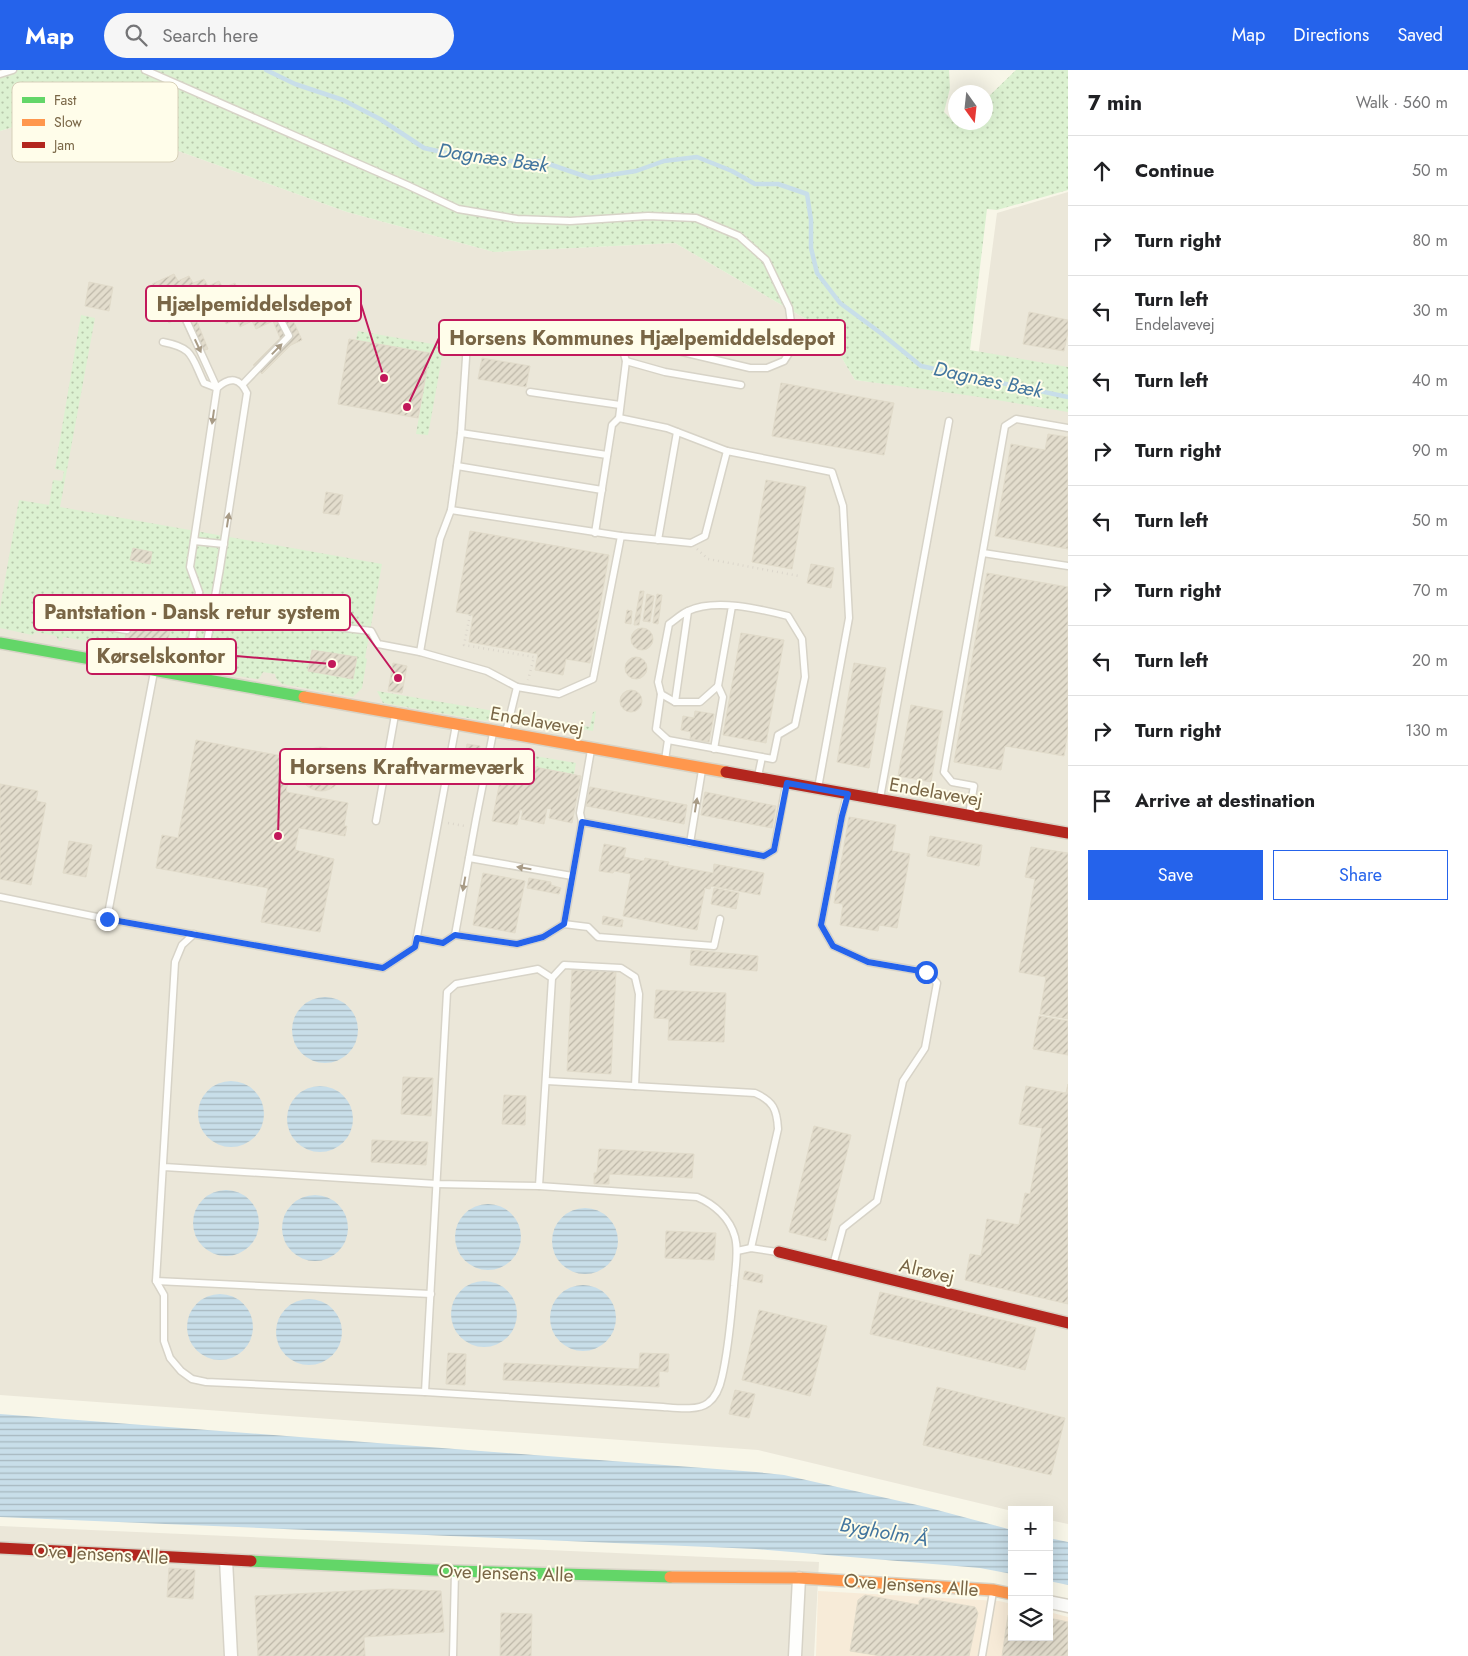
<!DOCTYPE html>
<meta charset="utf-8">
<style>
body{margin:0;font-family:Jost,sans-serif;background:#f6f6f6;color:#202124}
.controls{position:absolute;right:15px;bottom:15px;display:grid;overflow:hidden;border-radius:0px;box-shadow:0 5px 20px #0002}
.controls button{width:45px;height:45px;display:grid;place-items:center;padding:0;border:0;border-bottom:1px solid #e0e0e0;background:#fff;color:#202124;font:25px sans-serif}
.compass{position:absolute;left:948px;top:15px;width:45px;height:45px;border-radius:50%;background:#fff;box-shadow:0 5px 20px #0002;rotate:165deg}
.stop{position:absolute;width:15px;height:15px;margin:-11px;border:4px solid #2563eb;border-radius:50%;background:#fff}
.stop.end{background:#2563eb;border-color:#fff;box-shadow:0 1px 5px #0008}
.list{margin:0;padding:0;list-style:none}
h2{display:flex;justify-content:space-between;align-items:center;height:65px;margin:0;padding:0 20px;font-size:21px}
h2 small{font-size:16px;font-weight:400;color:#757577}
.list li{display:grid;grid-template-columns:32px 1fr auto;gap:15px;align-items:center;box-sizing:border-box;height:70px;padding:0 20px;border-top:1px solid #e0e0e0}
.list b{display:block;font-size:19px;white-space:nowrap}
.list p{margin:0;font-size:16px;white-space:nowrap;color:#757577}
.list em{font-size:16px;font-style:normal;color:#757577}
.actions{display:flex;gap:10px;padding:15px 20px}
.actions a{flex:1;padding:11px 0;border:1px solid #2563eb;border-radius:0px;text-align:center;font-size:18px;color:#2563eb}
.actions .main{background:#2563eb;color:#fff}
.icon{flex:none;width:28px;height:28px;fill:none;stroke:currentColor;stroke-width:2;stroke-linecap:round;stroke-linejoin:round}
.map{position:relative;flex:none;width:1068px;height:1586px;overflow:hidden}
header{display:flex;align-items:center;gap:30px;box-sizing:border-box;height:70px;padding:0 25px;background:#2563eb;color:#fff}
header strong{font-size:24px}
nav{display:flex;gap:28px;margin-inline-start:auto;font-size:18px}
.search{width:350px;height:45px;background:#f6f6f6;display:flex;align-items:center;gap:12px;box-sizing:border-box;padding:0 18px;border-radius:28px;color:#757577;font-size:19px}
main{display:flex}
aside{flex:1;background:#fff}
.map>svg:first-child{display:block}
.commercial{fill:#f7ebd8}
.industrial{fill:#ebe7d9}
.grass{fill:url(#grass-dots)}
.water{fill:url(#water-rules)}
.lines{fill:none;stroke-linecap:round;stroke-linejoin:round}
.stream{stroke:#c8dee9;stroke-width:4.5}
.building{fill:url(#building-hatch);stroke:#e1dbca}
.lane-casing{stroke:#d7d3c7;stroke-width:9}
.street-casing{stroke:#d7d3c7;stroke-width:15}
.fast-casing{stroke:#d7d3c6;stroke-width:14}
.slow-casing{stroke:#d7d3c6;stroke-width:14}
.jam-casing{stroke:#d7d3c6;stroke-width:14}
.path{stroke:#dbd6cb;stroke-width:2.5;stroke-dasharray:1 4;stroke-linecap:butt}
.lane{stroke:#fefefc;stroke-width:6}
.street{stroke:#fefefc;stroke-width:12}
.fast{stroke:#63d668;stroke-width:11}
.slow{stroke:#ff974d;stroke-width:11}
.jam{stroke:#b3261e;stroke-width:11}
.oneway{fill:#a89b86}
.route{stroke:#2563eb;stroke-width:6}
.labels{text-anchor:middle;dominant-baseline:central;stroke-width:4;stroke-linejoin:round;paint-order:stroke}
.street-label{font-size:19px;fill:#796646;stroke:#fffdea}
.water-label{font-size:20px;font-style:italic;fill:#42759e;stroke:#fffdea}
.key{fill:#fffdea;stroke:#d7d0b9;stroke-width:1}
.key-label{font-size:14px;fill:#796646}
.leader{fill:none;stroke:#c2185b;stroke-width:2}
.callout-dot{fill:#c2185b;stroke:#fffdea;stroke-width:2}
.callout{fill:#fffdea;stroke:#c2185b;stroke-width:2}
.callout-label{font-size:20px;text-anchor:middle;font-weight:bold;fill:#796646}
</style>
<header>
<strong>Map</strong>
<div class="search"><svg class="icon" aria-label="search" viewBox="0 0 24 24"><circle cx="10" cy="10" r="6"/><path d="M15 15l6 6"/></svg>Search here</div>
<nav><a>Map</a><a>Directions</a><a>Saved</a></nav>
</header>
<main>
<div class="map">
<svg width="1068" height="1586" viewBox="0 0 1068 1586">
<defs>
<pattern id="grass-dots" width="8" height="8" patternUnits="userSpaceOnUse" patternTransform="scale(1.25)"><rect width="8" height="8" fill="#dcf1d1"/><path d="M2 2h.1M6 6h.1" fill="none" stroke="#b7c7ab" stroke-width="1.8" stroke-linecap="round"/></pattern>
<pattern id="water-rules" width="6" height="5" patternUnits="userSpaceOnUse" patternTransform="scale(1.25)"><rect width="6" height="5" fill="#c8dee9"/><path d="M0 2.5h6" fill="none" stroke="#a7b8bf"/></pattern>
<pattern id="building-hatch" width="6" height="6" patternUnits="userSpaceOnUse" patternTransform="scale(1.25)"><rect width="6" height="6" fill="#e3ddcd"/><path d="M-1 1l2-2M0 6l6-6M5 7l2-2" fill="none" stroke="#bdb7a8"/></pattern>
</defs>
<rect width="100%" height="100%" fill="#f8f6e8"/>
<path class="commercial" d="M818,1521L999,1531L1012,1534V1567H1049V1542L1068,1547V1586H816Z"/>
<g class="industrial">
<path d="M87,48L347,142L494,182L675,173L825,260L855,310L973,325L997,143L1068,122V1454L1049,1450V1440L1012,1441L758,1380L0,1325V61L17,56Z"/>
<path d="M0,1456L819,1492L814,1586H0Z"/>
</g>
<g class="grass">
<path d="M0,0H949L950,18L944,42L952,50L955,49L956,52H986V29L1016,0H1068V120L997,140L987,139L970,280L1068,297V342L973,326L855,310L825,260L675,173L494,182L347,142L87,48L17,56L0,61Z"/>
<path d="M81,245L95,248L60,437L382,494L365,588L367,589L362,618L353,627L282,614L276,608L275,604L263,602L259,609H256L219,603L215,601L211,593L182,588L178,594C169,595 165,591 159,585L161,584L111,575L133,580C123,585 108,589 105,574L63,567L62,571H59L56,566L36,562L32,565L0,558V538L19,430L49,435L53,410L62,411L64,401L55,399Z"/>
<path d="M358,261L444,276L428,365L416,364L430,283L356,270Z"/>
<path d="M377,621L500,642L497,647L485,651L383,633Z"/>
<path d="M596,641L593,661L525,650L521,645V643H523L524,645L590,657L593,642Z"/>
<path d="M529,685L576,693L574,704L527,696Z"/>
</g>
<g class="water">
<circle cx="325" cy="960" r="33"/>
<circle cx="231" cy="1044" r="33"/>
<circle cx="320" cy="1049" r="33"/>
<circle cx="226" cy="1153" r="33"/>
<circle cx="315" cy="1158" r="33"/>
<circle cx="488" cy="1167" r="33"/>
<circle cx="585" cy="1171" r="33"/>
<circle cx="484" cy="1244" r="33"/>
<circle cx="583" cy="1248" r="33"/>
<circle cx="220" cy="1257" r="33"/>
<circle cx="309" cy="1262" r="33"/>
<path d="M0,1344L756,1402L784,1405L926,1437L1012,1460V1504L980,1498L756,1479L0,1447Z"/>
<path d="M1049,1468L1068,1472V1515L1049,1511Z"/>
</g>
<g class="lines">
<path class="stream" d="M266,0L295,14L343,30L380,49L424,78L482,91H540L590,108L636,101L664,91L697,87L732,101L755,114H778L807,124L811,150V178L817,203L840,233L882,264L921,296L1068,327"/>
</g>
<g class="building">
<path d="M174,204L178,211L189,206L193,213L204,209L208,216L219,211L223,218L235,213L238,220L249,215L253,223L264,218L268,225L279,220L302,270L291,275L262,304L253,295L280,268L273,251L256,259L252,251L240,257L237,249L226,254L222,246L210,252L207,244L196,249L208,279L197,283L180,247L169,253L152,214Z"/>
<path d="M89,212L113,217L109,241L85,236Z"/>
<path d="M1029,242L1068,250V262L1064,281L1023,274Z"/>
<path d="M349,269L430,283L418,348L338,334Z"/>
<path d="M482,288L530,296L526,317L478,309Z"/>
<path d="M781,313L894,333L884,385L772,366Z"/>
<path d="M1048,364L1068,367V479L995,466L1011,374L1045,380Z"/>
<path d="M766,410L806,417L792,499L752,492Z"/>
<path d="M326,422L343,425L339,445L323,443Z"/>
<path d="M470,461L609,485L590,593L566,589L563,605L535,600L538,584L469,572L473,545L456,542Z"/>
<path d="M133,478L152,482L150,494L130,490Z"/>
<path d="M811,494L834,498L831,518L807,513Z"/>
<path d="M987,503L1068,517V661L1064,686L1005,676L1001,700L954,692Z"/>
<path d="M640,521H644L639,555H634Z"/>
<path d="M647,524L654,526L650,552L643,551Z"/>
<path d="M657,524L662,525L658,554L653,553Z"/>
<path d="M627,540L632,541L631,554L625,553Z"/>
<path d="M129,548L171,555L167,577L125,569Z"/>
<circle cx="642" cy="569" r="11"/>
<path d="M741,563L784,570L766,673L723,665Z"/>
<path d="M312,580L357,587L353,609L308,601Z"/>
<circle cx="636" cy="598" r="11"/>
<path d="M393,593L407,596L402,623L388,621Z"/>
<path d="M854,593L886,598L869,698L837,692Z"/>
<circle cx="631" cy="631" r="11"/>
<path d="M911,635L943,641L931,712L898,706Z"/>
<path d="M695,641L714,644L709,672L690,669L691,662L681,660L683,646L694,648Z"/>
<path d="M196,670L293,688L286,722L348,733L344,756H347L345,766L299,758L295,780L334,789L320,862L261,852L268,818L156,798L162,765L178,768Z"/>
<path d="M467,674L480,676L477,689L465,686Z"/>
<circle cx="321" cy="699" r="22"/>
<path d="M504,691L581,706L572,753L549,748L551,739L547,738L544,754L521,749L523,740H520L517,755L492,751Z"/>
<path d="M0,714L38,721L36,731L46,733L31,815L0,809Z"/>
<path d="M590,717L687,735L684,754L586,736Z"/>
<path d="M705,722L776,736L772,758L701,745Z"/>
<path d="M849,747L896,755L892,781L910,784L897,858L879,855L878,861L840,855L843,834L834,833Z"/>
<path d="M930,766L982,775L979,796L927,786Z"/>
<path d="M69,771L92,775L86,807L63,803Z"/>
<path d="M604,774L626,778L624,787L644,791L645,788L669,792L668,795L713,803L714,794L764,803L760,825L711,816L710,819L705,818L697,860L623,846L631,804L614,801L613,803L599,801Z"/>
<path d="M1031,777L1068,783V949L1040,944L1046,907L1019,902L1035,809L1025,807Z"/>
<path d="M483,803L525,811L515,863L473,855Z"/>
<path d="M529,808L551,812V815L561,818L559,824L527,818Z"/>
<path d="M714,818L739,823L736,839L711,834Z"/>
<path d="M603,846L623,850L622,857L602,854Z"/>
<path d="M691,880L758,886L757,901L690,895Z"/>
<path d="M572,900L616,902L611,1004L567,1001Z"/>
<path d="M656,920L726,923L724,972L668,970L669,949L654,948Z"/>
<path d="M1039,946L1068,951V985L1033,979Z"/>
<path d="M403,1007L433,1008L431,1046L401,1044Z"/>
<path d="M1068,1014V1234L965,1210L970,1184L981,1186L987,1149L1019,1155L1025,1123L1030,1124L1042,1058L1019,1054L1026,1016L1066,1023Z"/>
<path d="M504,1025L526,1026L525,1055L502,1054Z"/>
<path d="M814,1056L851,1065L826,1171L789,1162Z"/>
<path d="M372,1070L428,1072L426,1095L371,1092Z"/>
<path d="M599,1079L694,1084L692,1108L609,1104V1114H594V1103H597Z"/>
<path d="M666,1161L716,1163L714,1190L665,1188Z"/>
<path d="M745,1201L763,1205L762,1213L743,1209Z"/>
<path d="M880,1222L1036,1258L1025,1300L870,1264Z"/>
<path d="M759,1240L827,1256L810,1326L742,1310Z"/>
<path d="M448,1283L466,1284L465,1315L446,1314Z"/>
<path d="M640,1283L669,1284L668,1302L659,1301V1317L503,1310L504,1293L639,1299Z"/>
<path d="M937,1317L1065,1348L1051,1405L923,1375Z"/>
<path d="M735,1320L755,1324L749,1348L729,1344Z"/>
<path d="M169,1498L195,1500L193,1529L167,1527Z"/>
<path d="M389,1519L441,1521L444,1562L364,1567L365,1586H258L255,1526Z"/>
<path d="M865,1525L919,1535V1531L923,1528L975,1537L978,1543L969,1586H917L909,1585V1586H881L850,1581L858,1530Z"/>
<path d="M1012,1542V1567H1049V1548L1068,1552V1586H1002L1008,1545Z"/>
<path d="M501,1543L532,1544L531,1586H500Z"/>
</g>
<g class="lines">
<defs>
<g id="lane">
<path d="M145,0L407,115L458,139L517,149L570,151L648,146L696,148L739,166L766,190L789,238L794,275L784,291L767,298H750L619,267L604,276L475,255L468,258L461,363L457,396L451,440L440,469L420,582"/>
<path d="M0,4L13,0"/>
<path d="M163,272C194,278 191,286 204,313L217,318"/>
<path d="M626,291L665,302L741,315"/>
<path d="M217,318L177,230L276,241L289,266L243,314"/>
<path d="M530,322L620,335"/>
<path d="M619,348L626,291L619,267"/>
<path d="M461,363L607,385"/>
<path d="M457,396L602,420"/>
<path d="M451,440L621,466"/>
<path d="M595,463L612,355L619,348L667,358L727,381"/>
<path d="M658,470L677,362"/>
<path d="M194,471L224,474"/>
<path d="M983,483L1068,496"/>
<path d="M277,550L371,561L378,574L420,582L487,601L517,617"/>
<path d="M101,556L127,560"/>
<path d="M187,604L199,522L190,497L217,318C230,306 240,308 247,323L220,498L201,607"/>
<path d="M661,624L656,659L668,670L665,690"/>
<path d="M675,632L688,541"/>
<path d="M506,662L517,617L559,624L593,609L621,466L691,473L705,466L727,381L832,402L843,436L849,548L818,718"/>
<path d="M493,663L476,749L455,865L517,874L543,867L564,854L588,857L598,867L714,876L720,849"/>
<path d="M668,670L773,689L778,665L795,655L805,607L802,569L788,546C760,539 715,528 688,541C681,544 675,550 669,554L658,612L661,624L675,632H700L718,616L732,536"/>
<path d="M714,679L723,627L718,616"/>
<path d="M758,706L762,687"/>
<path d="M880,728L949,351"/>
<path d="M969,744L974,716L952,712L944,702L1005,356L1016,349L1068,358"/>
<path d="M376,751L395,645"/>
<path d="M582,752L580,743L591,680"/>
<path d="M690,773L702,700"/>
<path d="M469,788L572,806"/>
<path d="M0,827L107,849L383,898L415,877L456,655"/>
<path d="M107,849L154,602"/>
<path d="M564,854L582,752L764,786L774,780L786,715"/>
<path d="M417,868L443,873L455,865"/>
<path d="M552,908L564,895L621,898L635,907L639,924L635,1016"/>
<path d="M547,1011L755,1023C773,1031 777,1039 778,1059L751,1178"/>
<path d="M164,1097L437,1114L539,1116L697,1127C714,1134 730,1148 735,1167C739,1182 735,1200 734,1216C731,1246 729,1277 722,1307C720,1317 716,1327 708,1333C698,1341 676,1338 663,1337L425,1322L206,1312L192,1309L181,1301L170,1288L164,1271V1225L156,1211L175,892L182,875L194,864"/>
<path d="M737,1181L751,1178L777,1182"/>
<path d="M833,1195L843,1158L877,1131L903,1011L925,978L937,913L927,902L868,892L833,876L821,855L842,745L847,725"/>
<path d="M156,1211L431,1224"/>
<path d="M425,1322L447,922L456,914L538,899L552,908L539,1116"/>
<path d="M453,1586L455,1502"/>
<path d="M982,1586L993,1522"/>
</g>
<g id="street">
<path d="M226,1490L231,1586"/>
<path d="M1049,1532L1068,1536"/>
<path d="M795,1586L799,1508"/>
</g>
<g id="fast">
<path d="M0,573L304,627"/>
<path d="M251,1491L455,1501L670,1507"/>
</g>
<g id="slow">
<path d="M304,627L726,702"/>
<path d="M670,1507L799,1508L993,1520L1012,1524"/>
</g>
<g id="jam">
<path d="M726,702L1068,763"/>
<path d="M779,1182L1068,1253"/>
<path d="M0,1478L251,1491"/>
</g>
</defs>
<use href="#lane" class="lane-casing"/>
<use href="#street" class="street-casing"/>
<use href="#fast" class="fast-casing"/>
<use href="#slow" class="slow-casing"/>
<use href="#jam" class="jam-casing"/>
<g class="path">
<path d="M697,479L708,489L799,506"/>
<path d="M225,524L254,528"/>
<path d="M104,538L155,546"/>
<path d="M470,545L464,575L534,587L528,610"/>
<path d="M153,552L155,546L175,538L182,526L188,525"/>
<path d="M448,753L465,756"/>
</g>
<use href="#lane" class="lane"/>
<use href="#street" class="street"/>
<use href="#fast" class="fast"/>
<use href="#slow" class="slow"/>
<use href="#jam" class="jam"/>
</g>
<defs><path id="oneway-solid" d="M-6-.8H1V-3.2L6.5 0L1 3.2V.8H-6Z" transform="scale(1.25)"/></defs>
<g class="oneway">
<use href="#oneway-solid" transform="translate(198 276) rotate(65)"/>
<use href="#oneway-solid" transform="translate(277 279) rotate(-46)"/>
<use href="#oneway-solid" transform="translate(213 347) rotate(98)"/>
<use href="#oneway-solid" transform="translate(228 450) rotate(-81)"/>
<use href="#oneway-solid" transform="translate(696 735) rotate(-81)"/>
<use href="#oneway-solid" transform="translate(524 798) rotate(-171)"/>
<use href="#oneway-solid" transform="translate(464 814) rotate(100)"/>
</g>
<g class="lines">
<path class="route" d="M107,849L383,898L415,877L417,868L443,873L455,865L517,874L543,867L564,854L582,752L764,786L774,780L787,713L848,724L842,746L821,855L833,876L868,892L926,902"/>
</g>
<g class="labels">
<g class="street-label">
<text transform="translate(537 651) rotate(10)">Endelavevej</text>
<text transform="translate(936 722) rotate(10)">Endelavevej</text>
<text transform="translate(927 1201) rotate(13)">Alrøvej</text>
<text transform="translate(101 1484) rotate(3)">Ove Jensens Alle</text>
<text transform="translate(506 1503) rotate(2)">Ove Jensens Alle</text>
<text transform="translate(911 1515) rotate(4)">Ove Jensens Alle</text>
</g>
<g class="water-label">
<text transform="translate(493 88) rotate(8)">Dagnæs Bæk</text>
<text transform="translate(988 310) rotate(12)">Dagnæs Bæk</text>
<text transform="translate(884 1462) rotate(10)">Bygholm Å</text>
</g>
</g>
<rect x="12" y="12" width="166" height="80" rx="8" class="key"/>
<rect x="22" y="27" width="23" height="6" fill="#63d668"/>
<rect x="22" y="49" width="23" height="7" fill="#ff974d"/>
<rect x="22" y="72" width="23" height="6" fill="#b3261e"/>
<g class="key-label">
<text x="54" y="35">Fast</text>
<text x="54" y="57">Slow</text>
<text x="54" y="80">Jam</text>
</g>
<path class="leader" d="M384 308L361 234M407 337L439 268M398 608L350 542M332 594L236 586M278 766L280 697"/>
<g class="callout-dot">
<circle cx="384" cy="308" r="5"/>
<circle cx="407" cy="337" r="5"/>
<circle cx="398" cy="608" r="5"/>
<circle cx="332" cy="594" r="5"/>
<circle cx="278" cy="766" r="5"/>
</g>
<g class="callout">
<rect x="146" y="216" width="215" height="35" rx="5"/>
<rect x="439" y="250" width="406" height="35" rx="5"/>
<rect x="34" y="525" width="316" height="35" rx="5"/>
<rect x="87" y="569" width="149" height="35" rx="5"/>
<rect x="280" y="679" width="254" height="35" rx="5"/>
</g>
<g class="callout-label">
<text x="254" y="241">Hjælpemiddelsdepot</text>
<text x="642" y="275">Horsens Kommunes Hjælpemiddelsdepot</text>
<text x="192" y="549">Pantstation - Dansk retur system</text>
<text x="161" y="593">Kørselskontor</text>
<text x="407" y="704">Horsens Kraftvarmeværk</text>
</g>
</svg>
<div class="controls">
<button>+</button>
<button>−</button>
<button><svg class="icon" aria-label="layers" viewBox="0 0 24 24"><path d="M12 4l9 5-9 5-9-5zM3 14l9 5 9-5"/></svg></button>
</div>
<svg class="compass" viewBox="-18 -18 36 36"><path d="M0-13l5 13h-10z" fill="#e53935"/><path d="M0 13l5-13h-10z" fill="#757577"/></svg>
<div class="stop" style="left:926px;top:902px"></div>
<div class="stop end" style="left:107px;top:849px"></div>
</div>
<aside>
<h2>7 min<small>Walk · 560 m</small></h2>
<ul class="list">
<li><svg class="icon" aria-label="ahead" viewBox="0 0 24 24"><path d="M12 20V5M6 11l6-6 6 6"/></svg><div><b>Continue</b></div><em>50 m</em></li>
<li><svg class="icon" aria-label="right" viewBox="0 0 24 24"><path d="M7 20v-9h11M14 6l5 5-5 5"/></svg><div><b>Turn right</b></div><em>80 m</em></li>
<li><svg class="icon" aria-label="left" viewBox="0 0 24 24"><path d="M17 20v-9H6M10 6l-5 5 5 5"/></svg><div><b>Turn left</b><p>Endelavevej</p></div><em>30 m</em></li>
<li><svg class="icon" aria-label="left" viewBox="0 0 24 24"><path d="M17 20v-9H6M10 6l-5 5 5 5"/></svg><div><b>Turn left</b></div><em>40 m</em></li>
<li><svg class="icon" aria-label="right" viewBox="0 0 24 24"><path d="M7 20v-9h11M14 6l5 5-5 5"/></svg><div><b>Turn right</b></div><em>90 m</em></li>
<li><svg class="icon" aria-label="left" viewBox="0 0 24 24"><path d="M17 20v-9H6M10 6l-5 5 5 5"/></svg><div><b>Turn left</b></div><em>50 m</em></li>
<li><svg class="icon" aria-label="right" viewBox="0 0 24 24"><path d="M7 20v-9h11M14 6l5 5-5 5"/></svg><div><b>Turn right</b></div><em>70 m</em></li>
<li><svg class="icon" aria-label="left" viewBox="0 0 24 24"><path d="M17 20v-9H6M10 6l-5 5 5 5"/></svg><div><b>Turn left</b></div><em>20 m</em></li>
<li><svg class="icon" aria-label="right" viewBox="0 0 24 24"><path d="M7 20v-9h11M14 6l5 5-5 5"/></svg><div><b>Turn right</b></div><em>130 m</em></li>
<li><svg class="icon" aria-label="arrive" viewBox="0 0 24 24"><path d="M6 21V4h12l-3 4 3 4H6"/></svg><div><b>Arrive at destination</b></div></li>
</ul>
<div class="actions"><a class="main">Save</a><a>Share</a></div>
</aside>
</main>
